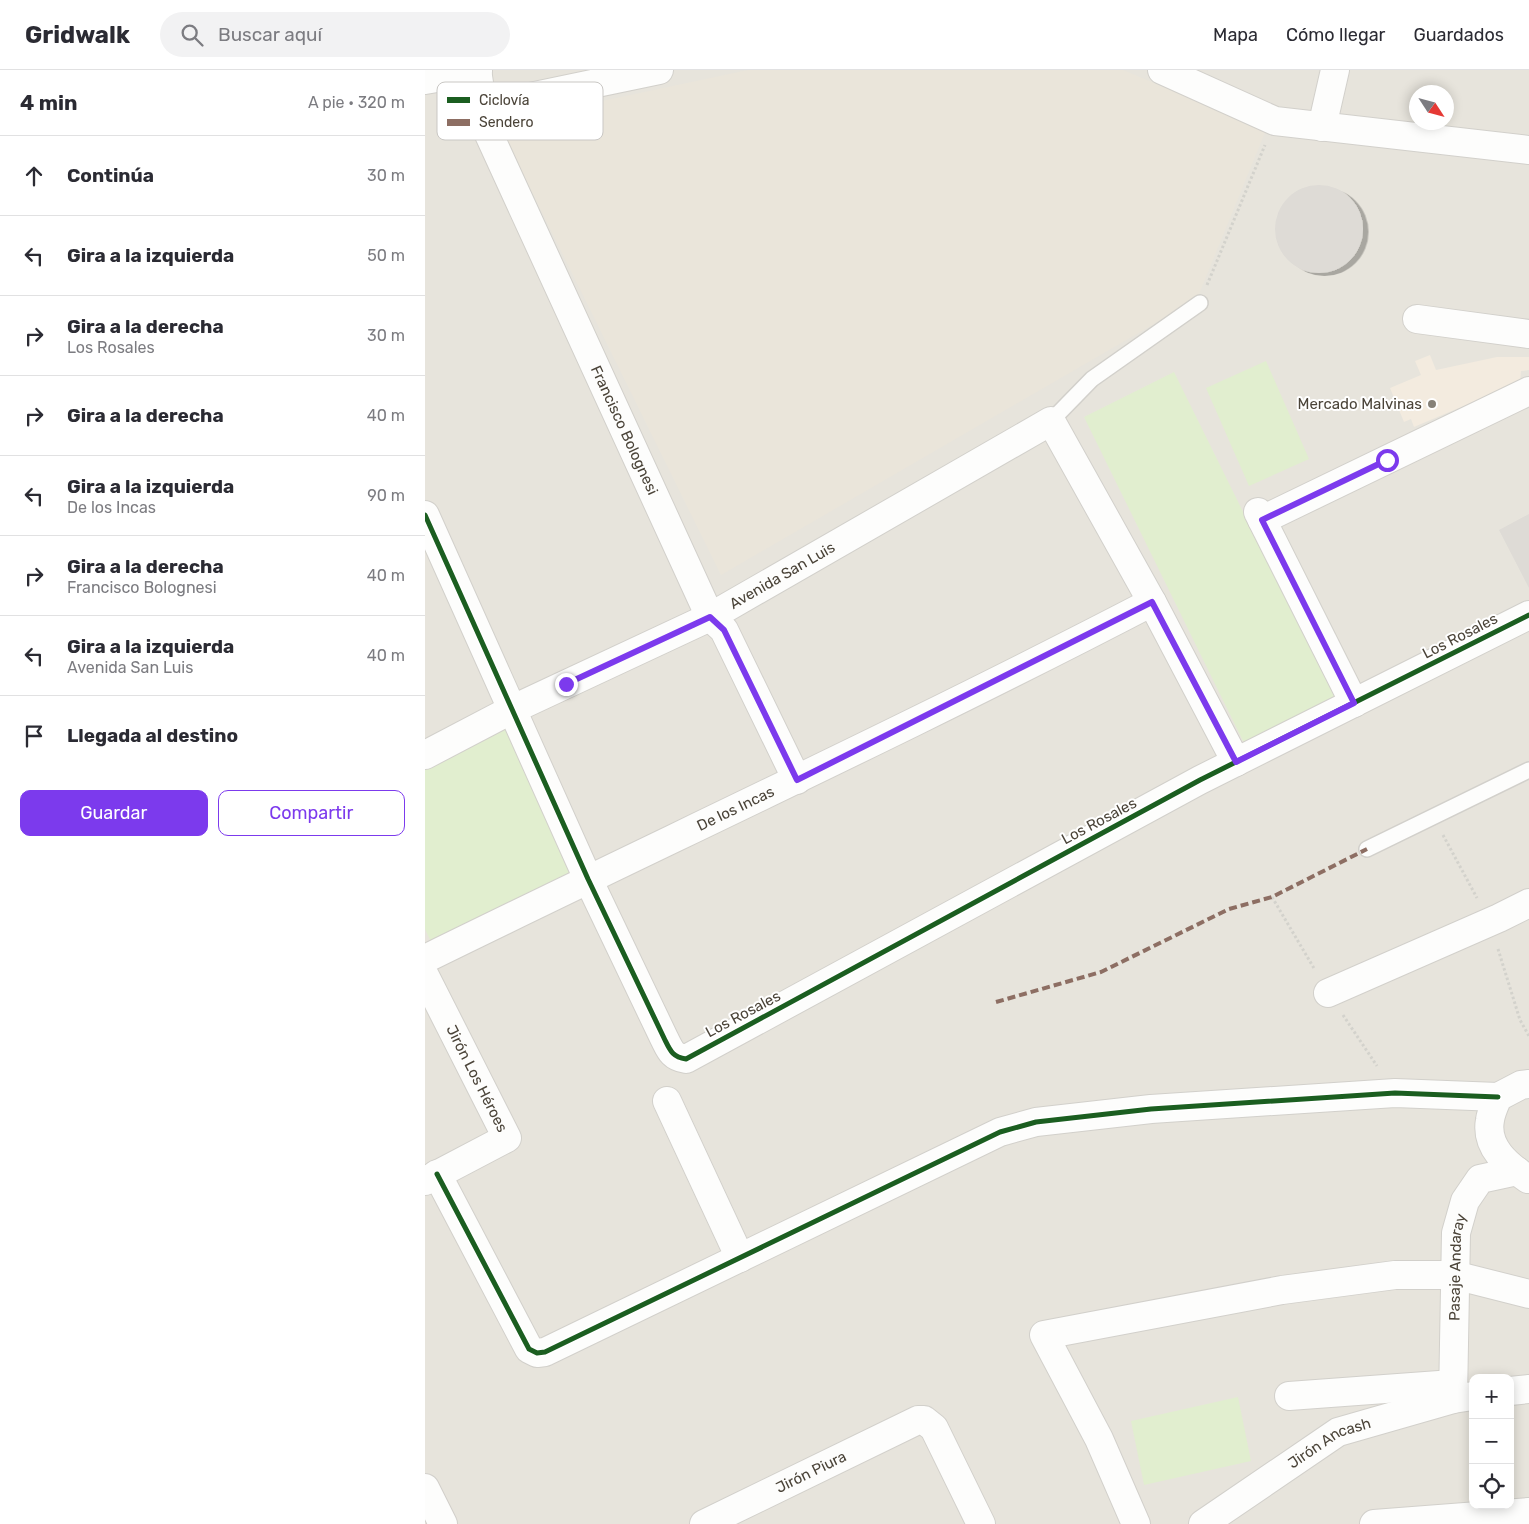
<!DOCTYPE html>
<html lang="es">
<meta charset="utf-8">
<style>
body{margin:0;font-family:Rubik,sans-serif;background:#f2f2f3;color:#2b2b33}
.controls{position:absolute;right:15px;bottom:15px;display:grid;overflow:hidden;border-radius:10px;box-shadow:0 2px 12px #0003}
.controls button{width:45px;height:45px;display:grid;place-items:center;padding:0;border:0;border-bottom:1px solid #e1e1e2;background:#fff;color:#2b2b33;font:25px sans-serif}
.compass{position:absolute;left:984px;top:15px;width:45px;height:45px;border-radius:50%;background:#fff;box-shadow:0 2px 12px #0003;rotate:126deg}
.stop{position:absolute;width:15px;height:15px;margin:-11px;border:4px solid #7c3aed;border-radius:50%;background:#fff}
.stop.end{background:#7c3aed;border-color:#fff;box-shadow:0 1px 5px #0008}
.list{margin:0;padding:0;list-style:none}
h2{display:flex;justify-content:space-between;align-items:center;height:65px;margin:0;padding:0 20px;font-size:21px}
h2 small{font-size:16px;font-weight:400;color:#7c7c81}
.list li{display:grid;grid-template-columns:32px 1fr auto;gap:15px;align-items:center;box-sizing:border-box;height:80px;padding:0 20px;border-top:1px solid #e1e1e2}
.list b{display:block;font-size:19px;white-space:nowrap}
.list p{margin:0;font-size:16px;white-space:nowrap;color:#7c7c81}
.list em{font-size:16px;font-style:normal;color:#7c7c81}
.actions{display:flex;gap:10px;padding:15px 20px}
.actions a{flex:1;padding:11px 0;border:1px solid #7c3aed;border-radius:10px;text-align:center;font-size:18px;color:#7c3aed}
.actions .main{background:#7c3aed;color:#fff}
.icon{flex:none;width:28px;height:28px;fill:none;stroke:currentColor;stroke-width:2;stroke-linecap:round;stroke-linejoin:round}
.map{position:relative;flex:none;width:1104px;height:1454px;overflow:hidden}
header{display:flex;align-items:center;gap:30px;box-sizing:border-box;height:70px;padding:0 25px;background:#fff;border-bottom:1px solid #e1e1e2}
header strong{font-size:24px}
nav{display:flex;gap:28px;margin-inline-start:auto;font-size:18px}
.search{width:350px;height:45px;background:#f2f2f3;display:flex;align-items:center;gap:12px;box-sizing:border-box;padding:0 18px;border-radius:28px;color:#7c7c81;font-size:19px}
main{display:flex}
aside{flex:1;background:#fff}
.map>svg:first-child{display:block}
.residential{fill:#e7e4dc;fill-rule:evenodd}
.commercial{fill:#f3ebdf}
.education{fill:#eae5da}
.green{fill:#e1eecf}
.building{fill:#dedbd6;filter:url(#shadow)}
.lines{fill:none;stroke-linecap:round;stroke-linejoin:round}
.lane-casing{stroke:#d2d0cb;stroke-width:18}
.street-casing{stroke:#d2d0cb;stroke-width:30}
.path{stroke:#d3d2cc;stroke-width:3;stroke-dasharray:2.5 2.5;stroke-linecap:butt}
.lane{stroke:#fdfdfc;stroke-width:15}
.street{stroke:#fdfdfc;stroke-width:28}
.quiet{stroke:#8d6e63;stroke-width:4;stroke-dasharray:8 4;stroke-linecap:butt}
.cycleway-casing{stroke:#fff;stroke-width:8}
.cycleway{stroke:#1b5e20;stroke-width:5}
.route{stroke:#7c3aed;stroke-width:6}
.poi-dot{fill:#868178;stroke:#fff;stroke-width:2}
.labels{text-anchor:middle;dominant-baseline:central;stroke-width:4;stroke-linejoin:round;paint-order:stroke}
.poi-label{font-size:15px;fill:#4b4439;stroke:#fff;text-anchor:end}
.street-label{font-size:15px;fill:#4b4439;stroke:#fff}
.key{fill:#fff;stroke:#c9c7c4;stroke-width:1}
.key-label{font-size:14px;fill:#4b4439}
</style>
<header>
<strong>Gridwalk</strong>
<div class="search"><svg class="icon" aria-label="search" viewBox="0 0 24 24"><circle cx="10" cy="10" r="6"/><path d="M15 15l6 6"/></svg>Buscar aquí</div>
<nav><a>Mapa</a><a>Cómo llegar</a><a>Guardados</a></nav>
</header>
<main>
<aside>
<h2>4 min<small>A pie · 320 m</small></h2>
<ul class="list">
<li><svg class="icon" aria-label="ahead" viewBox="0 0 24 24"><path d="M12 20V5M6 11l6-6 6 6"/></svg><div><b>Continúa</b></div><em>30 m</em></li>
<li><svg class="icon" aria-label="left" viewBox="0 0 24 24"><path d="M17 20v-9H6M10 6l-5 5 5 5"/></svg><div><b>Gira a la izquierda</b></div><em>50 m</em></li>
<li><svg class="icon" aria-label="right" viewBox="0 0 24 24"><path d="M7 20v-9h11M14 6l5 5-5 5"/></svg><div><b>Gira a la derecha</b><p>Los Rosales</p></div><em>30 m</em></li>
<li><svg class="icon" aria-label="right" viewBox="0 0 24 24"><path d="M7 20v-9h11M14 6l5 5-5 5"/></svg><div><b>Gira a la derecha</b></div><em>40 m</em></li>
<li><svg class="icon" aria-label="left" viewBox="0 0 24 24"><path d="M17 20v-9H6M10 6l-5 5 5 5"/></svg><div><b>Gira a la izquierda</b><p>De los Incas</p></div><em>90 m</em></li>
<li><svg class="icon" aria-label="right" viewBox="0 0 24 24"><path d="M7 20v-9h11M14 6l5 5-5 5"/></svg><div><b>Gira a la derecha</b><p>Francisco Bolognesi</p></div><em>40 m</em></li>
<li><svg class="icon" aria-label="left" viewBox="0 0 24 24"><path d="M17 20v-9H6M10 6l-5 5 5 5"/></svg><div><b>Gira a la izquierda</b><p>Avenida San Luis</p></div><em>40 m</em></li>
<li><svg class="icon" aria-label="arrive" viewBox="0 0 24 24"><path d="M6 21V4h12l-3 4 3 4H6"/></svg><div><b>Llegada al destino</b></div></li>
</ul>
<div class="actions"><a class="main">Guardar</a><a>Compartir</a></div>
</aside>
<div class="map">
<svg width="1104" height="1454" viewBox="0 0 1104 1454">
<defs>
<filter id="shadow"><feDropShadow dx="5.5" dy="3" stdDeviation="0" flood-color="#0004"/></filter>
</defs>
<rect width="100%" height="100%" fill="#f4f2ee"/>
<path class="residential" d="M0,0H1104V1454H0ZM992,22H1022V52H992ZM1048,1308H1085V1435H1048Z"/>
<path class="commercial" d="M1005,285L1011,300L1072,287H1104V300L1096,301L1095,312L989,357L986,349L979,352L965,318L996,305L990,291Z"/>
<path class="education" d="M323,0H698L841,60L772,229L296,505L73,53Z"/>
<g class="green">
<path d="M841,291L884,389L824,416L781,318Z"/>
<path d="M749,302L910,628L819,673L659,347Z"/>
<path d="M86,652L162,797L7,874L0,859V696Z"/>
<path d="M813,1327L826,1391L719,1415L706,1351Z"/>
</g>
<g class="building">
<circle cx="894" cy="159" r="44"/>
<path d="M1104,444V518L1074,460Z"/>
</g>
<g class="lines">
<defs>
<g id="lane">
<path d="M626,351L667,309L775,233"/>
<path d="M942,779L1104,700"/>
</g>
<g id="street">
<path id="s1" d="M52,0L61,58L285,547L299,560L372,710"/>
<path d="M737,0L850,51L1104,80"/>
<path d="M0,10L53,1"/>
<path d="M57,37L234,0"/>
<path d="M897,57L910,0"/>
<path d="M992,249L1104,264"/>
<path d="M833,442L929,633"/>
<path d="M0,445L163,809L239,968C245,980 247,987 261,989L775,710L1104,545"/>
<path d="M837,450L1104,321"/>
<path id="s2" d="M0,685L86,640L285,547L626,351L727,532L811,692"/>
<path id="s3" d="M0,889C242,770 487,657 727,532"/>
<path id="s4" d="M0,906L82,1068L0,1111"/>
<path d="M903,923L1074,848L1104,833"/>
<path d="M242,1031L315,1188"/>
<path d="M12,1104L104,1279L112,1283L120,1282L575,1062L611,1052L726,1039L970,1023L1073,1027"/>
<path d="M1103,1109C1082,1095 1060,1077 1065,1050C1066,1042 1070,1034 1073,1027L1096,1015L1104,1014"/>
<path d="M1085,1321L1104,1319"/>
<path d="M864,1326L1028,1314"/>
<path id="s5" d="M1028,1329L1031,1163L1040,1131L1055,1109L1092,1101"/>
<path d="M0,1418L18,1454"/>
<path id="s6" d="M279,1454L493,1350H499L509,1358L556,1454"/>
<path d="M711,1454L674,1369L619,1265L857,1220L970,1205H1029L1104,1224"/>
<path id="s7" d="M778,1454L913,1362L1028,1329L1048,1326"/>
<path d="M949,1454L1104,1442"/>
</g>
</defs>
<use href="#lane" class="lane-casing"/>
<use href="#street" class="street-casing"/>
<g class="path">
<path d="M782,215L840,75"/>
<path d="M1018,765L1052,828"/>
<path d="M847,827L890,900"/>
<path d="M1073,879L1095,950L1104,966"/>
<path d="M918,945L952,996"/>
</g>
<use href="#lane" class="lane"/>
<use href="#street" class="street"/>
<path class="quiet" d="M571,932L676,902L804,839L847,827L942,779"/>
<defs>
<g id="cycleway">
<path d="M0,445L163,809L239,968C245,980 247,987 261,989L775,710L1104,545"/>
<path d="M12,1104L104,1279L112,1283L120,1282L575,1062L611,1052L726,1039L970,1023L1073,1027"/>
</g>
</defs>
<use href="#cycleway" class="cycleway-casing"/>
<use href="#cycleway" class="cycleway"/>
</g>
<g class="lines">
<path class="route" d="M141,614L285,547L299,560L372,710L727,532L811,692L929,633L837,450L962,390"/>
</g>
<circle class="poi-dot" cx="1007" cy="334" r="5"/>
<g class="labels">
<g class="poi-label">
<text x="997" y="334">Mercado Malvinas</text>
</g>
<g class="street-label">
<text stroke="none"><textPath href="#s1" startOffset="391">Francisco Bolognesi</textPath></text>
<text stroke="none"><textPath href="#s2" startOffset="400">Avenida San Luis</textPath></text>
<text transform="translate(1035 566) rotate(-27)">Los Rosales</text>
<text stroke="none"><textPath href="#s3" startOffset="345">De los Incas</textPath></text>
<text transform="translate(674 751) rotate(-28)">Los Rosales</text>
<text transform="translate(318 944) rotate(-28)">Los Rosales</text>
<text stroke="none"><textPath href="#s4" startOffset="115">Jirón Los Héroes</textPath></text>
<text stroke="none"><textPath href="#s5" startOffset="132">Pasaje Andaray</textPath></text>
<text stroke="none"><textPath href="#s7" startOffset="151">Jirón Ancash</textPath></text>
<text stroke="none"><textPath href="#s6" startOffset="119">Jirón Piura</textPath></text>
</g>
</g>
<rect x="12" y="12" width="166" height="58" rx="8" class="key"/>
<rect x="22" y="27" width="23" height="6" fill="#1b5e20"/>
<rect x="22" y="49" width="23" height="7" fill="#8d6e63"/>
<g class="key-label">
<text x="54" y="35">Ciclovía</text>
<text x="54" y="57">Sendero</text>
</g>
</svg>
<div class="controls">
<button>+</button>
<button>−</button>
<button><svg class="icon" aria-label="locate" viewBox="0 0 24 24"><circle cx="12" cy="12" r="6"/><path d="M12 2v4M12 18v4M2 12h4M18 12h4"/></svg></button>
</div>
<svg class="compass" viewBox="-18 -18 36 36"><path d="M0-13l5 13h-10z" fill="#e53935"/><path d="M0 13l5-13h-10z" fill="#7c7c81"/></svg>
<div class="stop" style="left:962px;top:390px"></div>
<div class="stop end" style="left:141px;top:614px"></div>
</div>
</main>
